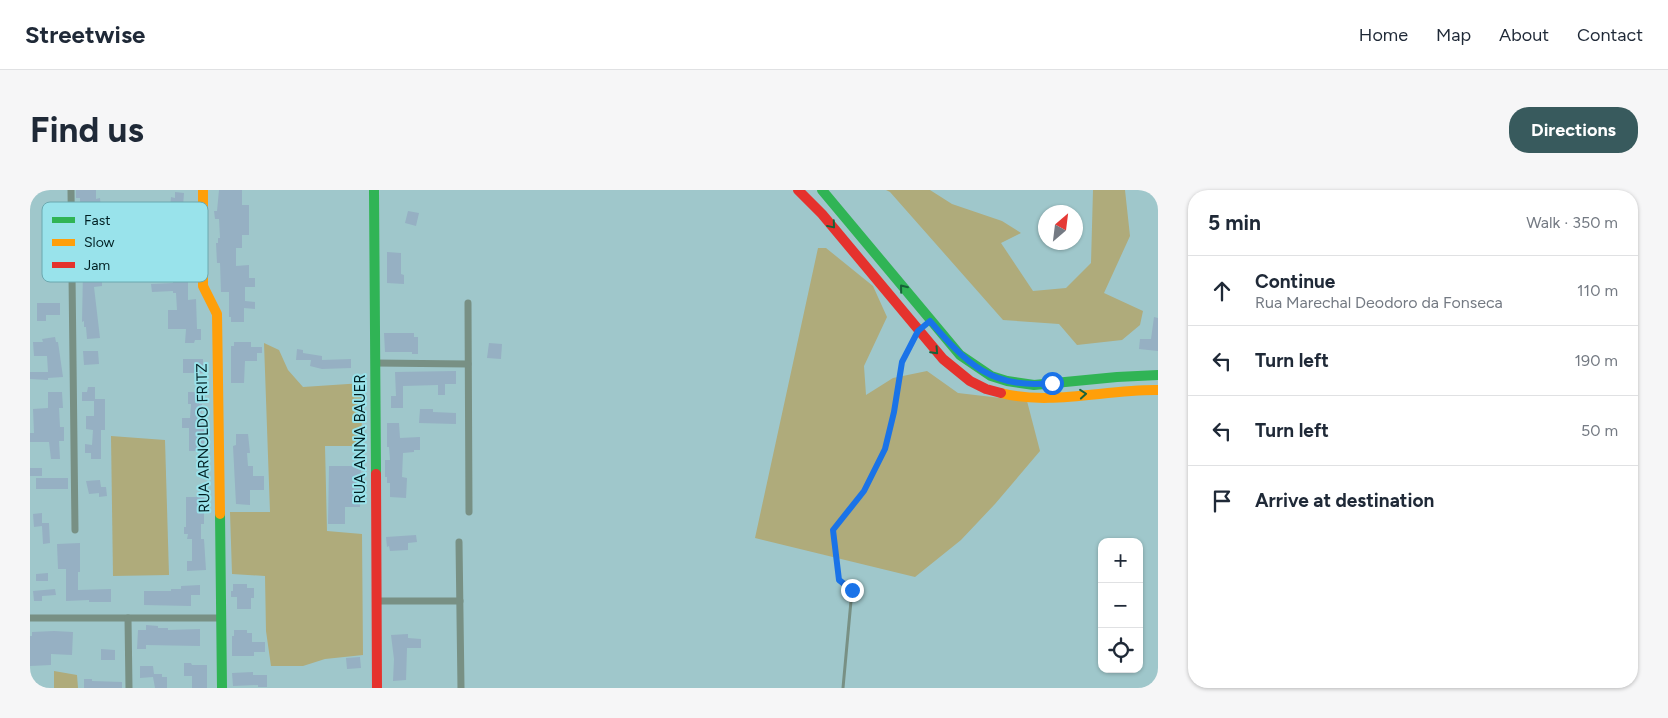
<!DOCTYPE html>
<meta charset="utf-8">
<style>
body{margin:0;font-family:Figtree,sans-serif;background:#f6f6f7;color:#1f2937}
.controls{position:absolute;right:15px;bottom:15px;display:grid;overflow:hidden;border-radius:10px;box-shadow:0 1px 4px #0004}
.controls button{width:45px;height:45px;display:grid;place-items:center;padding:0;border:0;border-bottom:1px solid #e0e1e3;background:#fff;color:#1f2937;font:25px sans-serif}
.compass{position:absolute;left:1008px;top:15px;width:45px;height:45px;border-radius:50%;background:#fff;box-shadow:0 1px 4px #0004;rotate:28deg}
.stop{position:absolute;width:15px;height:15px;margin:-11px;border:4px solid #1a73e8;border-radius:50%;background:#fff}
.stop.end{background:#1a73e8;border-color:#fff;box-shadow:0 1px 5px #0008}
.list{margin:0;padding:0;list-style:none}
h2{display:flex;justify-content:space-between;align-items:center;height:65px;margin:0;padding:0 20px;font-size:21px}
h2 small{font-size:16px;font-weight:400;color:#747a83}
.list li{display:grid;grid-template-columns:32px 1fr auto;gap:15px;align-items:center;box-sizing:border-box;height:70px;padding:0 20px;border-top:1px solid #e0e1e3}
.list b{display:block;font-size:19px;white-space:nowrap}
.list p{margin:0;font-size:16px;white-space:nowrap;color:#747a83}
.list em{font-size:16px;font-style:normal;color:#747a83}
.icon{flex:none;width:28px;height:28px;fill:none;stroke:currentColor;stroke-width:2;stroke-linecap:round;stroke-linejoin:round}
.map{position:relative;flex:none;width:1128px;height:498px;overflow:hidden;border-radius:20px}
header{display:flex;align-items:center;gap:30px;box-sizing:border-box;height:70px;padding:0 25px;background:#fff;border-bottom:1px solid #e0e1e3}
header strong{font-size:24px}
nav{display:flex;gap:28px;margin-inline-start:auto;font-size:18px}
.intro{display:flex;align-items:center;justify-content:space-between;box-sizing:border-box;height:120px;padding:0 30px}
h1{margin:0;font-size:35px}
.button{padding:12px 22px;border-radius:20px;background:#385a5d;color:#fff;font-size:18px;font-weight:700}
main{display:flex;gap:30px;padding:0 30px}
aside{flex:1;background:#fff;border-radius:20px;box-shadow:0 1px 4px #0004}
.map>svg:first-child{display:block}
.forest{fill:#afab7b}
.building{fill:#96b0c3}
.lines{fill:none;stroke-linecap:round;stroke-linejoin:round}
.lane{stroke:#789084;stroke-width:3}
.street{stroke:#789084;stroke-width:7}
.fast{stroke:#30b455;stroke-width:10}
.slow{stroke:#ff9f0a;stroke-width:10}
.jam{stroke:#e5322d;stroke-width:10}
.oneway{stroke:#166239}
.route{stroke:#1a73e8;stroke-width:6}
.labels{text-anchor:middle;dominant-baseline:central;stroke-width:4;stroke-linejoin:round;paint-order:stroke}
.street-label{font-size:15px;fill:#001f22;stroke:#99e3eb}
.key{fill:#99e3eb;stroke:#6ba8af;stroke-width:1}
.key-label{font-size:14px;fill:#001f22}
</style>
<header>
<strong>Streetwise</strong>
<nav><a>Home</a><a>Map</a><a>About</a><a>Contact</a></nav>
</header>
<div class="intro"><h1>Find us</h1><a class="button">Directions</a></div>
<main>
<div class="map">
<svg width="1128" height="498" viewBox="0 0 1128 498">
<rect width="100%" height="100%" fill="#9fc7cb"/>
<g class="forest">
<path d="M856,0H900L922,14L972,31L991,43L971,53L1003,101L1036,98L1061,73L1063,0H1095L1100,46L1074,103L1113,121L1110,135L1092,150L1047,155L1029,134L973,130L860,2Z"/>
<path d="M788,58H796L843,96L857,127L834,176L836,205L863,188L897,181L928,203L997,211L1010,261L965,314L931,350L885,387L725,348Z"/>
<path d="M234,153L249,160L258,180L273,197L333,193L331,256H295L297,341L332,344L333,465L295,469L273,476H241L236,441L235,386L202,384L200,322H240Z"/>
<path d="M81,246L135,250L139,385L83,386Z"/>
<path d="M24,481L47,485L48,498H24Z"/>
</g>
<g class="building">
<path d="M46,0H66V9L70,8L72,34L62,35L63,54L51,55L50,8H46Z"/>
<path d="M189,0H212V15H219V45H212V58H206V76L219,75V88H225V97H215V111L225,112V119L214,118V132H201V127H199V102H191L190,73H187L186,53H188V48H190L189,29H185L184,21H187Z"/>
<path d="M145,2L154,3L152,31L139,30L141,7L145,8Z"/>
<path d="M378,21L389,23L386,36L375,33Z"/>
<path d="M357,62L371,63V84L374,85V94L357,93Z"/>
<path d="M72,80V96L64,97L70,148L57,149L56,137H54V131L52,132L53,81Z"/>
<path d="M143,91H158V110L166,109L167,139H171V150H165L164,153H155L156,139H138V120H147L146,103H143V101L122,102L121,94L143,93Z"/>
<path d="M7,113H30V125H16V131H7Z"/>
<path d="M1124,127L1128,128V161L1109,159L1110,149H1121Z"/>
<path d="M354,143H384V147H388V164H382V162H355Z"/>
<path d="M25,147L26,152H28L33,187L18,188V190L0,189V182H18L17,166H4L3,152H13L12,149Z"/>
<path d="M204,152H221V157H232V163H227V171H215L214,193H201V156H204Z"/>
<path d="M459,153L472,154L471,169L457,168Z"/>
<path d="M267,159L273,160V163L292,166V170L321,169V178L292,179L280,176L281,170H266Z"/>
<path d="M53,161H68L69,174L54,175Z"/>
<rect x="153" y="169" width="20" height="14"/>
<path d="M426,181V194H415V205H408V195L373,196V218H361V206H366L365,182Z"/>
<path d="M58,197H65V209H75V240H71V269H61V263H55V254L62,255L63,240L56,239V226H64V211H52V202H57Z"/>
<path d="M18,202H32L33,218H29L30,237H34V251H29L30,269H21L19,252H0V243H4L3,219L18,218Z"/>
<path d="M158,202H170L169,214H172L171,233H174V258H170L169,261H159V238H152V228H160L161,214H158Z"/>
<path d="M390,219H403V222L426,223V234L389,233Z"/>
<path d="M357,233H369L370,248L390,247V260H384V262L373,263L372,287L377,288L376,308L360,307V293H357V287H355V270H360L359,257H357Z"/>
<path d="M206,244H218L220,263H217L218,276H223V286H234V300H220V315L206,314L203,256L206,255Z"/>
<path d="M299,276H331L330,317H315V334H298Z"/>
<rect x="0" y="278" width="12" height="8"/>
<rect x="6" y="288" width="32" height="11"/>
<path d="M70,290L71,297H76L77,306L69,307V303L59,304L56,291Z"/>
<path d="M156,307H174V334H171V349H174L176,380L157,381V371H162V349H157L158,344H154V337H156Z"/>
<path d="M12,323V333H19L20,353L13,354L12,336L4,337L3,324Z"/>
<path d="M386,345L387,352L378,353V360L360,361L359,356L357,357L356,347Z"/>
<path d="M50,353V382H48V400L81,399V412H59V410L36,411V379H28L27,354Z"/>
<path d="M18,383V391H6V384Z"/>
<path d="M203,394H217V398H224V408H221V419H207V407H201V401H203Z"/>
<path d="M170,395V405H161V416L114,415V401H141V399H151V396Z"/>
<path d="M25,399L26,405L12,406V411H4L3,401Z"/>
<path d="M116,435L128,436V438H138V440L170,439V456L116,455V459H107L108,440H116Z"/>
<path d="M204,440H217V443H222V452H235V462H224V466H202V446H204Z"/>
<path d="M24,441L43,442L42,465L21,464V475L0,476V446H2V442Z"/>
<path d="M378,444V448L391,449V458H377L376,490L363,491L364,469L361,445Z"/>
<path d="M71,459L85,460V470H71Z"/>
<path d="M330,467L331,478L317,479L316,468Z"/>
<path d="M154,473H161L162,475H177V498H162V486H154Z"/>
<path d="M110,476H123L124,484H132V487H137V498H125L123,487L110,488Z"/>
<path d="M223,482V485H237V497H228V495L203,496L202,483Z"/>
<path d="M54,489H62V491L92,492V498H54Z"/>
</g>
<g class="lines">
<path class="lane" d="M813,498L822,400L809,390L803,340L834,301L855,259L864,222L872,171L887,144"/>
<g class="street">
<path d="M41,0L45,340"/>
<path d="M438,113L439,322"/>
<path d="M345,173L438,174"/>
<path d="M429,352L431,498"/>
<path d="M346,411H430"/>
<path d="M0,428H191"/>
<path d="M98,428L99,498"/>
</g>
<g class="fast">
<path d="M344,0L346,284"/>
<path d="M792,0L930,165L961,186L977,191L1004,195L1087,187L1128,185"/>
<path d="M190,324L192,498"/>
</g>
<g class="slow">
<path d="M173,0V96L187,124L190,324"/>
<path d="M971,203C1020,216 1077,199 1128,200"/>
</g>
<g class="jam">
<path d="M768,0L792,24L913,169L940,191L956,199L971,203"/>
<path d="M346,284L347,498"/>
</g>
</g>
<defs><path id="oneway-chevron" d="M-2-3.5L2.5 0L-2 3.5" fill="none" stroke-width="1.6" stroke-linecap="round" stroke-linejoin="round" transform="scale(1.25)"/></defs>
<g class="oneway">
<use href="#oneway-chevron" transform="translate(802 35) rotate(50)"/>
<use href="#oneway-chevron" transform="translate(873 98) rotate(-129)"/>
<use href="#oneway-chevron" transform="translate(905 161) rotate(47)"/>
<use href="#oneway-chevron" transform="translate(1053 204) rotate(-5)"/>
</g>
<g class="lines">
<path class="route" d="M822,400L809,390L803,340L834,301L855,259L864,222L872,172L888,141L900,131C936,173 962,200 1022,193"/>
</g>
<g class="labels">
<g class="street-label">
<text transform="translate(173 248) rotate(-91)">RUA ARNOLDO FRITZ</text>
<text transform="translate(330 249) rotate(-90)">RUA ANNA BAUER</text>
</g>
</g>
<rect x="12" y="12" width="166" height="80" rx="8" class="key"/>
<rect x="22" y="27" width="23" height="6" fill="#30b455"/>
<rect x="22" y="49" width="23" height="7" fill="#ff9f0a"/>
<rect x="22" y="72" width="23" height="6" fill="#e5322d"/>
<g class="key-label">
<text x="54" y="35">Fast</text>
<text x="54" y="57">Slow</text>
<text x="54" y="80">Jam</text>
</g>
</svg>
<div class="controls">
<button>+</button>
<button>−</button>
<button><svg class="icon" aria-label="locate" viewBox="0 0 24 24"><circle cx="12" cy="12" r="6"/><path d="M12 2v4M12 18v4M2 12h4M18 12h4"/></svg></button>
</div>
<svg class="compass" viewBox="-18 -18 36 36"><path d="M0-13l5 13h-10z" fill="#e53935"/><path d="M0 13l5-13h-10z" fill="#747a83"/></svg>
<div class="stop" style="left:1022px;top:193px"></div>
<div class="stop end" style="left:822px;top:400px"></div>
</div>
<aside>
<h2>5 min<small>Walk · 350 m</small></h2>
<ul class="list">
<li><svg class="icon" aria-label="ahead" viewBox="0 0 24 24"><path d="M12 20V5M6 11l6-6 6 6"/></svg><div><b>Continue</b><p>Rua Marechal Deodoro da Fonseca</p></div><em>110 m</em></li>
<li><svg class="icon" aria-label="left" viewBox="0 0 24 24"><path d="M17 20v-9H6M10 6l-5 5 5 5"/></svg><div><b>Turn left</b></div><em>190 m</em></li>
<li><svg class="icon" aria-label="left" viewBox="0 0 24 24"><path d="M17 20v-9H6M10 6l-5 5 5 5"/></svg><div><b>Turn left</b></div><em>50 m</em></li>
<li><svg class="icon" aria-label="arrive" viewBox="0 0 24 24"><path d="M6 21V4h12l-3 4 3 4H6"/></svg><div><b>Arrive at destination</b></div></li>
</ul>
</aside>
</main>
